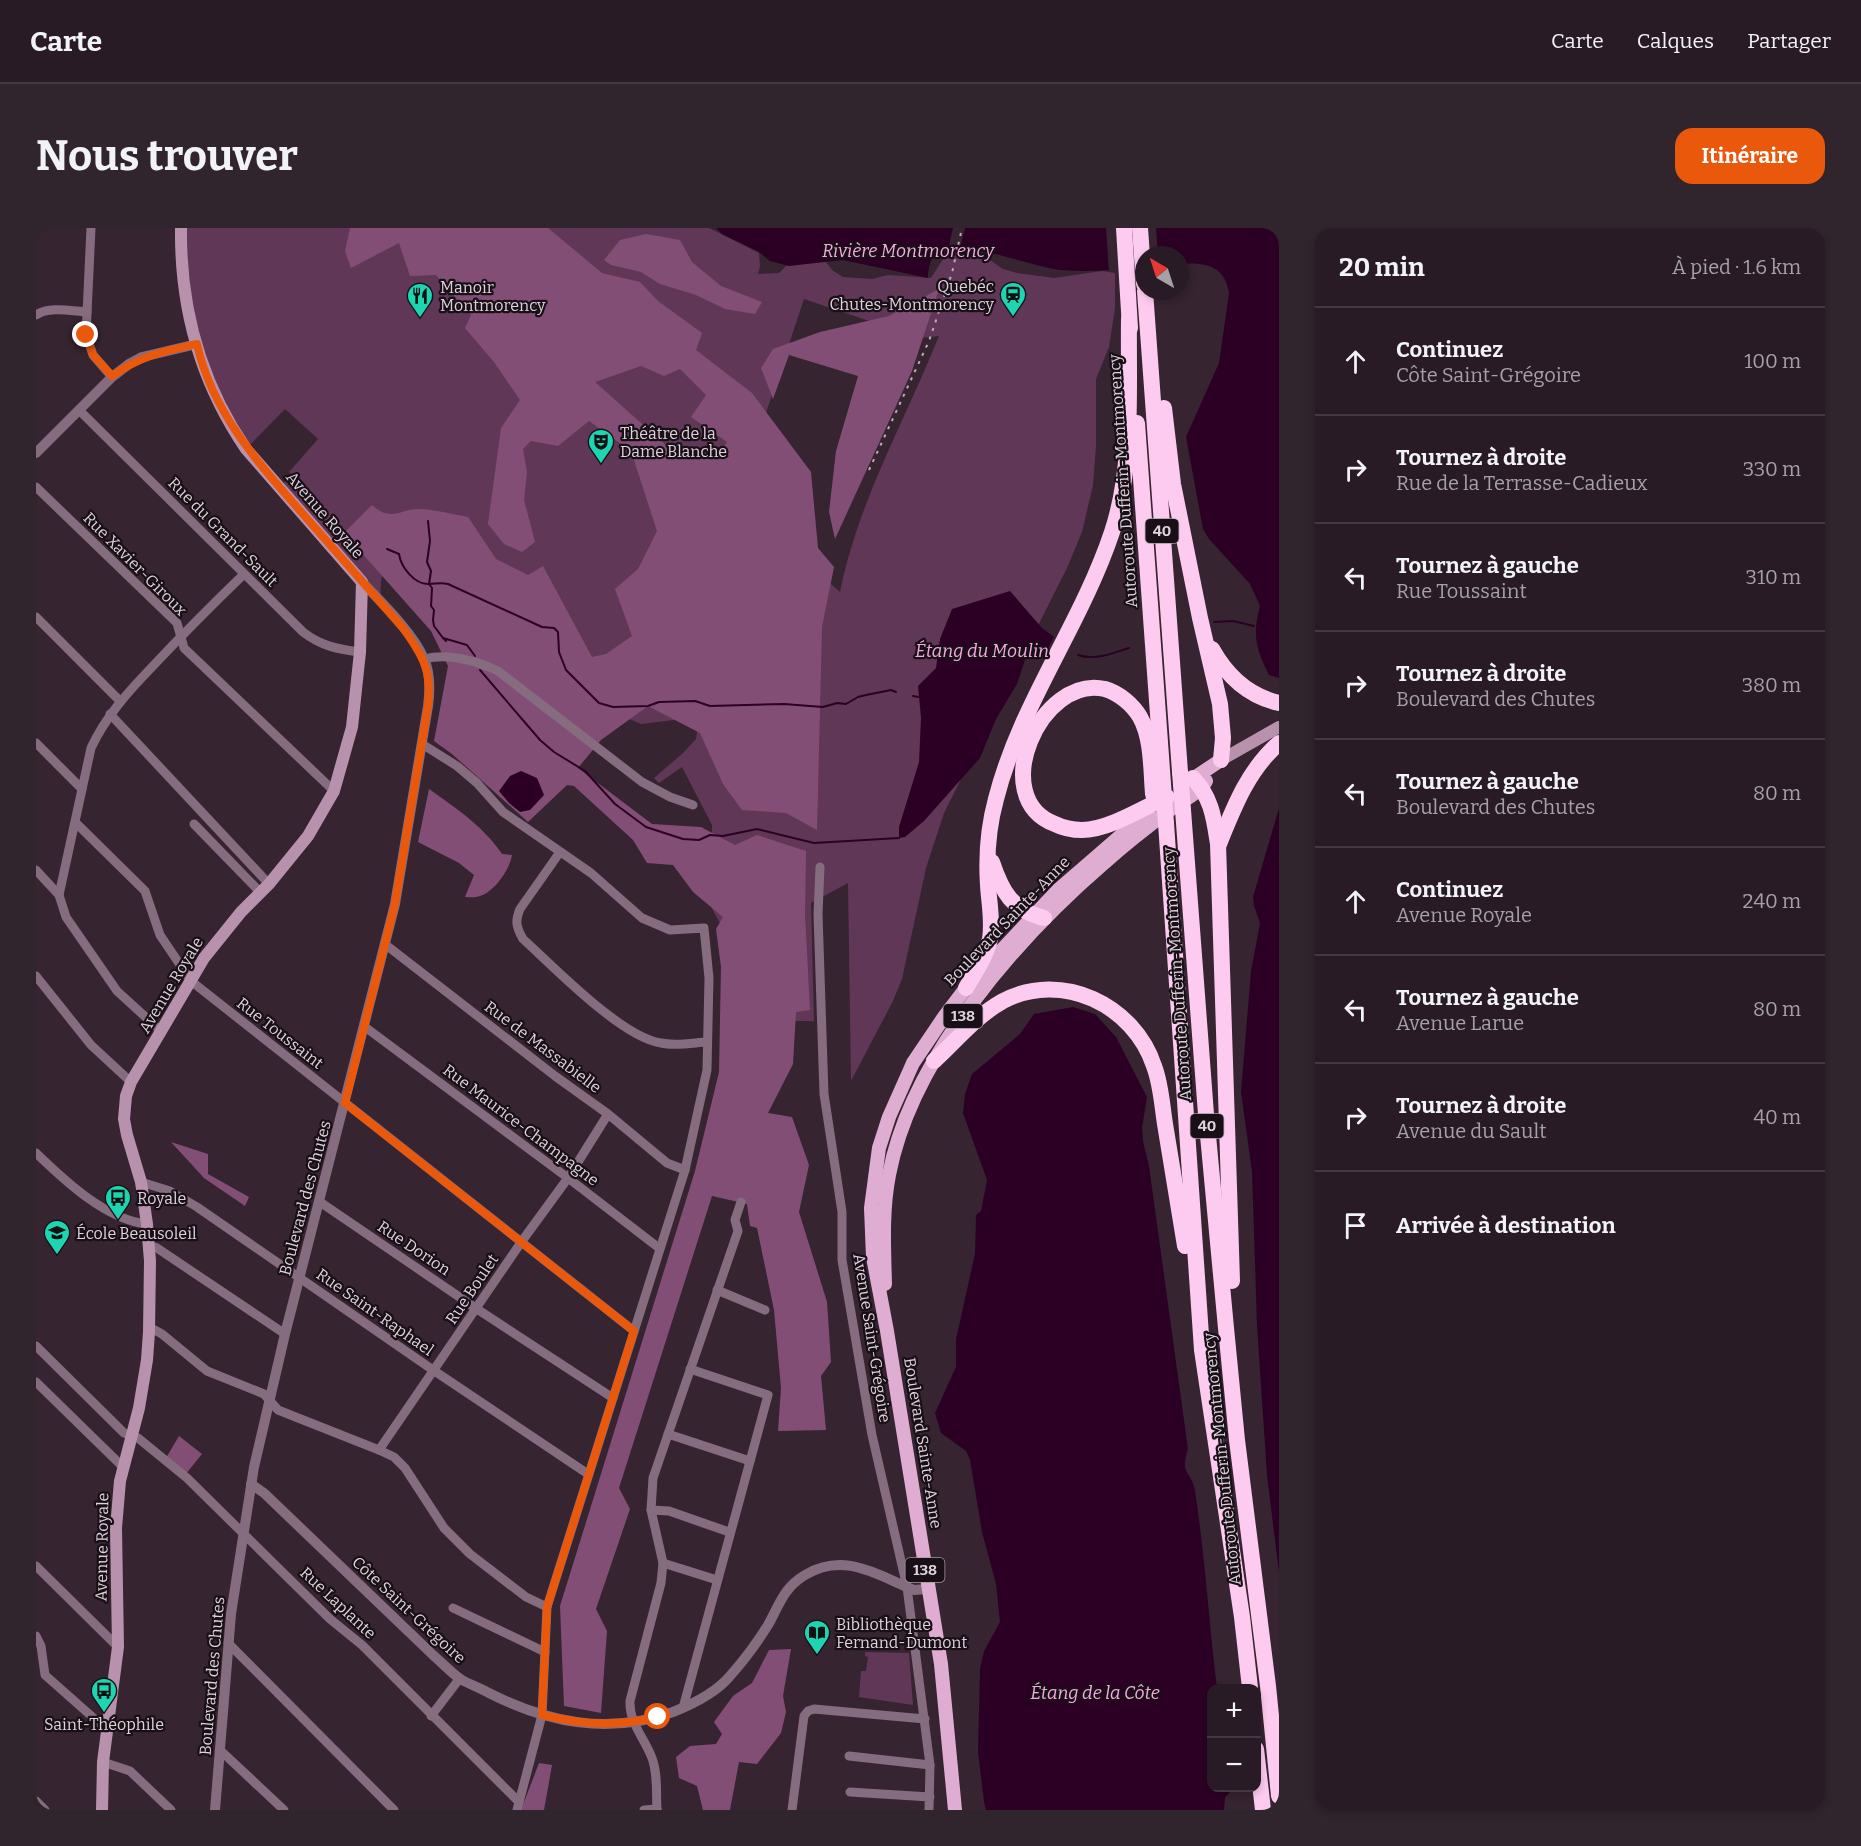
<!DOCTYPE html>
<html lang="fr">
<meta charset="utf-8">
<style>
body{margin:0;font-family:Bitter,serif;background:#30242d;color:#f1f3f6}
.controls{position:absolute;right:18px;bottom:18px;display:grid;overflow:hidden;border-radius:12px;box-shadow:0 3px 9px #0003}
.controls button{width:54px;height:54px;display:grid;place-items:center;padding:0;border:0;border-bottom:2px solid #443942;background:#281b25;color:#f1f3f6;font:30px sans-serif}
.compass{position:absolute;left:1099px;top:18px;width:54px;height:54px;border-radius:50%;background:#281b25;box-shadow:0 3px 9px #0003;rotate:321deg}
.stop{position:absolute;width:18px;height:18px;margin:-14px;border:4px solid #ea580c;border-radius:50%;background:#fff}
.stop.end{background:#ea580c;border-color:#fff;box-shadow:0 2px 6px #0008}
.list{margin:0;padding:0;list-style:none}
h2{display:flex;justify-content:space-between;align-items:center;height:78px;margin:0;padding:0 24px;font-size:26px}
h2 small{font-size:20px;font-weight:400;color:#a5a1a7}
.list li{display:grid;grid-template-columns:39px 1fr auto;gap:18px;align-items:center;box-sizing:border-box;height:108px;padding:0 24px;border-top:2px solid #443942}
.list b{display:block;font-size:22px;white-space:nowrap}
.list p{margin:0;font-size:20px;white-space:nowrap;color:#a5a1a7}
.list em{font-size:20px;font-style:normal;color:#a5a1a7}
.icon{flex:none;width:33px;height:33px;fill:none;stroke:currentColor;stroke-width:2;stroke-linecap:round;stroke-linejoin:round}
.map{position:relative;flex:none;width:1243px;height:1582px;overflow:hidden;border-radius:18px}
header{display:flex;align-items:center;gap:36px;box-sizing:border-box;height:84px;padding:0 30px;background:#281b25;border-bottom:2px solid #443942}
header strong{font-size:28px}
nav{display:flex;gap:33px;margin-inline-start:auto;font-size:21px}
.intro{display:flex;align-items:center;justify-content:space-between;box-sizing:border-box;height:144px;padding:0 36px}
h1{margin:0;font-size:42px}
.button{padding:15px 27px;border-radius:18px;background:#ea580c;color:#fff;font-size:21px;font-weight:700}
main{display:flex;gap:36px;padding:0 36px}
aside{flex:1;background:#281b25;border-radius:18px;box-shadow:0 3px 9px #0003}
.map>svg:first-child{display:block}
.green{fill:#613757;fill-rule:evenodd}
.forest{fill:#834e76;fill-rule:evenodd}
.water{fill:#2c0024}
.pier{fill:#362431}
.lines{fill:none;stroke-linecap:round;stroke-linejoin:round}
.stream{stroke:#2c0024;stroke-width:2}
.minor{stroke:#856c7e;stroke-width:9}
.tertiary{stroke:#856c7e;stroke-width:10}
.secondary{stroke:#b891ad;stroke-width:12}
.primary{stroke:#e0add2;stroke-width:14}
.motorway{stroke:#fdcbef;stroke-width:16}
.rail{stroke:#bbaeb8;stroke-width:2;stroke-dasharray:3 6;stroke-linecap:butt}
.motorway-bridge{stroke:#fdcbef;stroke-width:16}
.route{stroke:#ea580c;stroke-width:8}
.labels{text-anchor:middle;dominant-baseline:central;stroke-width:4.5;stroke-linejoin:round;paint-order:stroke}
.shield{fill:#181016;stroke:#a398a1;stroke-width:1.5}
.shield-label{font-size:15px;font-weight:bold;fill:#dfd3dc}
.poi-label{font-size:16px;fill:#dfd3dc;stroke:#181016;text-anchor:start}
.street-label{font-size:16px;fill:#dfd3dc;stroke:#181016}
.water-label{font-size:18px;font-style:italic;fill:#f9a9e4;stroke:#181016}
</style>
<header>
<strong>Carte</strong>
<nav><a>Carte</a><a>Calques</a><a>Partager</a></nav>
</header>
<div class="intro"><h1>Nous trouver</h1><a class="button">Itinéraire</a></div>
<main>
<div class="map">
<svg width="1243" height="1582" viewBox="0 0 1243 1582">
<rect width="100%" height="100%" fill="#362431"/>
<g class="green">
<path d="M145,0H673L723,25L724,38L722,46L743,45L757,31L787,30L796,42L807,49L836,51L852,47L895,50L909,28L926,20L951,30L967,41L981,45L1018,50L1066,43L1079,45V80L1073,119L1060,151V218L1057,257L1046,304L1031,340L908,585L890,640L866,751L857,773L815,853L812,655L775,675L778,793H748L747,803L684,791L689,757L690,706L675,679L676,597L646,539L623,555L618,550L647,525L660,511L664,484L638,492L605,496L591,490L356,307L345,352L344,374L244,260L255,246L253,244L282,211L249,181L210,221L163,126ZM768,71L884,110L903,108C868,195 823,271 804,364L789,351L727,194Z"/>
<path d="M829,1424L873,1425L877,1477L823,1469L825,1443H830L832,1429L829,1428Z"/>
</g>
<g class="forest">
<path d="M314,0H512L566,45L604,54L622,73L666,105L660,122L716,165L775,244L782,320L798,339L786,399L781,602L750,585L706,582L687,556L664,505L612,478L565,512L542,540L616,596L665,599L699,617L721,607L770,623L769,687L774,782L760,784L757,836L732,885L756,889L773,937L763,984L791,1074L795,1134L785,1148L790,1202L742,1203L745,1160L738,1082L721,1000L714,998L711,976L676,968L583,1260L594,1281L560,1381L571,1403L565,1485L528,1478L524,1378L659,943L683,844L685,739L680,701L687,689L657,664L637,637L611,635L597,612L538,558L531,557L492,594L416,526L398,513L412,438L395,403L308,305L336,277C355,295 365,280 385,281C400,282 416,286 432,289L460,331L492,347L507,338L556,429L570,426L596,408L579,361L602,341L621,303L595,223L553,193L522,218L495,213L487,221L491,244L488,272L499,314L486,324L468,316L452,296L465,200L484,172L458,134L429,100L435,87L400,47L374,48L363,15L315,40L309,23ZM605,138L628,148L644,141L670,167L655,189L691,214L681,229L660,221L633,220L559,154Z"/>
<path d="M610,6L644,12L656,34L685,58L726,74L719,86L689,81L660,67L624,56L605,44L575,37L568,32L584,12Z"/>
<path d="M903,61L876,143L799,311L793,284L800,223L822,148L753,127L737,171L725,140L737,121L784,104L853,88Z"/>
<path d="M393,561C420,580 448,599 466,626L476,627C474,641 458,664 444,668C439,670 434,669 429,669L438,647L423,635L382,614Z"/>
<path d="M135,914L172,926V946L213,969L209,978L168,950Z"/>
<path d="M143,1208L166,1226L149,1247L130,1230Z"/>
<path d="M755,1421L747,1468L750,1484L745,1505L721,1536L703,1534L694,1582H667L661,1558L643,1550L640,1529L654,1518L680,1516L686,1506L678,1494L697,1468L716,1455L733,1422Z"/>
<path d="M503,1535L516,1537L508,1582H485Z"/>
</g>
<g class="water">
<path d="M680,0H1243V450L1233,447C1220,420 1216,408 1224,378L1214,356L1173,311L1167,301L1150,209L1183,135L1193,65C1189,37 1168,34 1144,36V27H1108V39C1080,41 1053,45 1025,42C996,39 931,13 908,20C896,23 892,38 892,50L807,32L753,38L734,33L723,24L686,6Z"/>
<path d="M974,363L1006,400L1018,409L1011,422L994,417L981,456L960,491L944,530L888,593L869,609L863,610V599L883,534L885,490L882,458L900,440L904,411L916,381Z"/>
<path d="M485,543L501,550L508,567L494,582L484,584L473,575L463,563L474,548Z"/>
<path d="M1243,580V1345L1231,1247L1221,1098L1216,944L1205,864L1215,743L1224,695L1218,678L1217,669Z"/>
<path d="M1037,779L1059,786L1080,809L1111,869L1106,900L1107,913L1113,938L1152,1221C1143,1247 1156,1243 1159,1263C1169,1328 1173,1395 1181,1460H1176V1560H1194V1564L1189,1569L1188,1582H950L948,1574L942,1524L944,1441L948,1423L964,1394L960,1356L946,1304L934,1232L930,1223L905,1205L899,1185L920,1139V1111L939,1026L940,987L945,983L951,952L927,885L929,866L936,846L984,806L998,786Z"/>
</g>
<g class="pier">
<path d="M917,0H929L924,21L912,22Z"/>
<path d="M1070,0H1120L1122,27H1108V42L1073,44Z"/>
</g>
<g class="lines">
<g class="stream">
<path d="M392,293L394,313L391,334L395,343L393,356L396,360L395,378L398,382L397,392L398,398L407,410"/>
<path d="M351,321L363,326C365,339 378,356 392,356C400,356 404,354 412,356L506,399L518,400L522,404L523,424L530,442L563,475L577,479L612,478L623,474L659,473L674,478L748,476L787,479L801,475L810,476L822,469L830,467L855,462L860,464"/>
<path d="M1178,394L1197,393L1218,398"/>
<path d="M410,413L407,410L431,417L439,428"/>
<path d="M1042,427C1059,433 1076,425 1093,420"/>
<path d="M444,442L504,512L518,524L549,543L579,576L610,599L647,611L663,612L674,607L687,608L721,601L778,615L863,610"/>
<path d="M877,468L882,469"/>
</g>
<g class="minor">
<path d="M55,0L50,107L57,127L76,149"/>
<path d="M0,87C13,78 35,83 51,84"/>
<path d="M43,182L267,404C285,418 301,421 324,424"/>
<path d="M0,259L141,395L148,420L298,563"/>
<path d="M0,389L84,473"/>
<path d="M388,431C412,425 440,433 462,443L606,554L634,569L657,577"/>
<path d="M74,486L233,656"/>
<path d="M0,515L46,561"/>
<path d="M386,516L421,538L441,555L467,584L555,645L606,690L634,702L668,700L673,750L671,842L649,942L511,1379L506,1487L481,1582"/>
<path d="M40,595L109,663L124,707L155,753L598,1103"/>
<path d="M158,596L224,664"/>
<path d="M524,624L484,681C479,693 480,699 487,711C518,739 585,809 625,815C639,818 656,815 670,814"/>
<path d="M784,639L782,686L788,866L806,984V1032L836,1207L871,1359L894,1537L893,1582"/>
<path d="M0,642L23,667L30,689L81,763L126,804"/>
<path d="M23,667L55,520C70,488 92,464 116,439C146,407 177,376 208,346"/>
<path d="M350,717L519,848L572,886L631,935L649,942"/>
<path d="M0,748L55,817L95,854"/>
<path d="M329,799L532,950L623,1020"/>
<path d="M0,925C28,952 70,992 111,996"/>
<path d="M105,954L134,963L161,979L397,1142L552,1246"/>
<path d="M284,974L441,1081L577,1170"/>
<path d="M113,1017L121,1020L249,1106"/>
<path d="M681,1062L729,1082"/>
<path d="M113,1099L126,1106L171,1143L228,1166L242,1182L343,1222L358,1229L369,1240L408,1300L434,1326L490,1369L511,1379"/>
<path d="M0,1118L88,1205L102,1210L151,1250L294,1391L326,1417L483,1574"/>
<path d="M0,1154L87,1239"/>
<path d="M632,1206L714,1233"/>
<path d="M343,1222L486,1013L532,950L572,886"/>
<path d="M615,1282L633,1283L693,1304"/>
<path d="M627,1335L681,1352"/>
<path d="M0,1338L82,1419"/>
<path d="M417,1380L509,1424"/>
<path d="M0,1408L5,1418L9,1447L70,1501"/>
<path d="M192,1415L358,1582"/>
<path d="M647,1480L732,1167L654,1141"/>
<path d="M395,1488L424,1450"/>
<path d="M185,1523L248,1582"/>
<path d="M813,1528L894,1537"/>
<path d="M67,1534L94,1543L135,1582"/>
<path d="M814,1564L894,1569"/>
<path d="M0,1573L9,1582"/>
<path d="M608,1582L621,1581"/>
<path d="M621,1582C620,1565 622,1546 616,1530C608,1509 593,1495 594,1473L625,1355L627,1335L615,1282L617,1250L702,1003L699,992L705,974"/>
<path d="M756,1582L768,1488L772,1483L778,1481L889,1491"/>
</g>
<g class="tertiary">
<path d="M0,225L76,149L93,136L106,129L161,116"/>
<path d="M215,1256L228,1265L397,1427C406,1435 415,1444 424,1451C433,1456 444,1460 453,1465C512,1495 573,1507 637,1484C657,1476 680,1465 694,1448C708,1432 721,1415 732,1397C743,1378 747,1360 769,1347C806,1325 836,1344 871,1359L878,1362L892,1361"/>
<path d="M179,1582L195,1386L218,1239L249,1106L359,676L392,478C394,463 395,446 388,431C378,406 345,374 326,354"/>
</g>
<g class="secondary">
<path d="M1185,532L1243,499"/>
<path d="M66,1582L67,1534L82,1419L80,1300L84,1253L103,1180L111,1132L113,1104L114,1033L111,996L105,954L91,907L88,891L90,868L95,854L168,730L205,684L233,656L272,608L298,563L316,499L324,424L326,354L210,221C165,155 144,80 145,0"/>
</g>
<g class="primary">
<path d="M1149,556L1185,532"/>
<path d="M849,1056C848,1019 846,983 853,947C875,830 980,711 1068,635C1089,616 1112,598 1135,581C1147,572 1162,566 1170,553"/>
<path d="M919,1582L905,1436L851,1103L837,1029L835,980L843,920L853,889L877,835L908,789L930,760L1022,662L1112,584"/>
</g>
<g class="motorway">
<path d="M1088,0L1094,100"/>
<path d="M1104,0L1108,56"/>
<path d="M1109,63L1144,544"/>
<path d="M1128,180L1137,256L1164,390L1184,476L1187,510L1185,532"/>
<path d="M1101,195L1127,556"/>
<path d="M1176,421C1191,448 1212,468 1243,475"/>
<path d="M1157,550C1176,570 1178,591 1182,616L1196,1053"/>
<path d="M1117,566C1115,542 1116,510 1104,489C1097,477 1083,465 1069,461C1005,446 950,570 1019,596C1027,600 1036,602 1046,602C1072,602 1107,580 1131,569"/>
<path d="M1147,582L1170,886L1190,1100L1201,1212L1232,1458L1243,1568"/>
<path d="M1130,595L1166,1122L1206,1389L1214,1460"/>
<path d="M1183,616C1198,579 1212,542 1243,515"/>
<path d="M956,634C966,664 976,682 1008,690"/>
<path d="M930,760C939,744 950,729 954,711C957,693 953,675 952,657C950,627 952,600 960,571C984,476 1045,397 1076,304C1098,238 1092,161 1093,91"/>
<path d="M898,833C920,813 940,788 967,773C1026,742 1098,777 1118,838C1125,856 1126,877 1129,896C1136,937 1142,977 1149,1018"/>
<path d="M1220,1521L1227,1582"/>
</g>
<path class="rail" d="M833,242L893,113L916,45L926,0"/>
<g class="motorway-bridge">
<path d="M1144,544L1147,582"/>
<path d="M1127,556L1130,595"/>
</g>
</g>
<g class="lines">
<path class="route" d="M50,107L57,127L76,148C104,128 128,123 161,116C176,184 222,235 267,286C300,324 334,362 367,400C387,428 396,443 392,478L359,676L309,875L598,1103L511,1379L506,1487C549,1497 578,1499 622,1489"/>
</g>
<defs>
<symbol id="station-pin" viewBox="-11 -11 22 30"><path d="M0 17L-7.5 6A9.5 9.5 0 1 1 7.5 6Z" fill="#1dd5b1" stroke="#181016"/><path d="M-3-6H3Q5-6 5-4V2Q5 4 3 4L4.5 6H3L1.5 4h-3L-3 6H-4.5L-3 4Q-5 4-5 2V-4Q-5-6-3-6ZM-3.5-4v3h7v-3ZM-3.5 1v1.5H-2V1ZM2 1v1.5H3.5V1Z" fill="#111"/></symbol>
<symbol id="restaurant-pin" viewBox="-11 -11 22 30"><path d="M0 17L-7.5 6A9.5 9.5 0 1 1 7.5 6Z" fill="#1dd5b1" stroke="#181016"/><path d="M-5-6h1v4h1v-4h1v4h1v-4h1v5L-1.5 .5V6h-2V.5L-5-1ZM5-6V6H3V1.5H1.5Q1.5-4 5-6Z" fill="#111"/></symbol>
<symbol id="theatre-pin" viewBox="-11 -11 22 30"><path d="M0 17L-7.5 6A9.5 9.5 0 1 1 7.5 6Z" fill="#1dd5b1" stroke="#181016"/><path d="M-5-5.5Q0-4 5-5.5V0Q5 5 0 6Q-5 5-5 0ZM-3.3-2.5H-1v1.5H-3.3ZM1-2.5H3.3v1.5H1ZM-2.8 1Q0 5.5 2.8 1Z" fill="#111"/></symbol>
<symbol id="bus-pin" viewBox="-11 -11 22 30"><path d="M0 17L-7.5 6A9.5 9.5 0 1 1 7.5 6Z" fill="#1dd5b1" stroke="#181016"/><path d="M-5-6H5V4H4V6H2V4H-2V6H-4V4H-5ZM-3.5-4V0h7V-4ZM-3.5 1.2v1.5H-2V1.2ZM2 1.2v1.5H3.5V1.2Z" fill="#111"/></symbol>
<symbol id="school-pin" viewBox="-11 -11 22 30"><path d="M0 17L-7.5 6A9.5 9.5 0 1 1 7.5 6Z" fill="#1dd5b1" stroke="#181016"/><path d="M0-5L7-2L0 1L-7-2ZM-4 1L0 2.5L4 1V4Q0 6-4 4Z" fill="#111"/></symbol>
<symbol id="library-pin" viewBox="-11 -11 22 30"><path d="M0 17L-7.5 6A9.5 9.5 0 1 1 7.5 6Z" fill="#1dd5b1" stroke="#181016"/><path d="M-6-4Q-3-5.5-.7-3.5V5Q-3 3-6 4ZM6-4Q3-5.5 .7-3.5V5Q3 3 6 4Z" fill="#111"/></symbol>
</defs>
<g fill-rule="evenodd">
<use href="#station-pin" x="962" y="52" width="30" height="40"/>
<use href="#restaurant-pin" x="369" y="53" width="30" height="40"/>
<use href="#theatre-pin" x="550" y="199" width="30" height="40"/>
<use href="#bus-pin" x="67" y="955" width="30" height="40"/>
<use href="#school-pin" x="6" y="990" width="30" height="40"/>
<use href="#library-pin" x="766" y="1390" width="30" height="40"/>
<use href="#bus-pin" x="53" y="1448" width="30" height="40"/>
</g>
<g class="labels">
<g class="shield">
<rect x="1109.5" y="291" width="33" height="24" rx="4.5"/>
<rect x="907.5" y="776" width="39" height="24" rx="4.5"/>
<rect x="1154.5" y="886" width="33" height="24" rx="4.5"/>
<rect x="869.5" y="1330" width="39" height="24" rx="4.5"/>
</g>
<g class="shield-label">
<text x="1126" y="303">40</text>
<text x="927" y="788">138</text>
<text x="1171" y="898">40</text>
<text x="889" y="1342">138</text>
</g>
<g class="poi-label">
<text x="958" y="58" text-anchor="end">Quebéc<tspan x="958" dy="18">Chutes-Montmorency</tspan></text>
<text x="404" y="59">Manoir<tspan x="404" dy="18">Montmorency</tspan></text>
<text x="584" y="205">Théâtre de la<tspan x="584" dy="18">Dame Blanche</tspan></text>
<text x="101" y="970">Royale</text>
<text x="40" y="1005">École Beausoleil</text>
<text x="800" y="1396">Bibliothèque<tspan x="800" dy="18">Fernand-Dumont</tspan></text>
<text x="68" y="1496" text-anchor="middle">Saint-Théophile</text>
</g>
<g class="street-label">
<text transform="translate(1087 253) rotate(-94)">Autoroute Dufferin-Montmorency</text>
<text transform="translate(289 287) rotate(49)">Avenue Royale</text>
<text transform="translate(187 304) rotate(45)">Rue du Grand-Sault</text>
<text transform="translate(99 336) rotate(45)">Rue Xavier-Giroux</text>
<text transform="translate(971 693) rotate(-46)">Boulevard Sainte-Anne</text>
<text transform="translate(1141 746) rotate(-94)">Autoroute Dufferin-Montmorency</text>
<text transform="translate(135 757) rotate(-59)">Avenue Royale</text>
<text transform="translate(244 805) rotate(38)">Rue Toussaint</text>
<text transform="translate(507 819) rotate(37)">Rue de Massabielle</text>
<text transform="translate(485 897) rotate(37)">Rue Maurice-Champagne</text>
<text transform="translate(269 970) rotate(-75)">Boulevard des Chutes</text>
<text transform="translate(378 1020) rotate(34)">Rue Dorion</text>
<text transform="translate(436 1061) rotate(-56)">Rue Boulet</text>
<text transform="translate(339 1084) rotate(35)">Rue Saint-Raphael</text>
<text transform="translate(836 1110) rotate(81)">Avenue Saint-Grégoire</text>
<text transform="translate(887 1215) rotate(81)">Boulevard Sainte-Anne</text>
<text transform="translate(1186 1231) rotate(-96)">Autoroute Dufferin-Montmorency</text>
<text transform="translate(66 1319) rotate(-89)">Avenue Royale</text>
<text transform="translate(302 1375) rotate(43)">Rue Laplante</text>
<text transform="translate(373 1382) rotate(43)">Côte Saint-Grégoire</text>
<text transform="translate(176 1448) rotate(-85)">Boulevard des Chutes</text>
</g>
<g class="water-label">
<text x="872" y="23">Rivière Montmorency</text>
<text x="946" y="423">Étang du Moulin</text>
<text x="1059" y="1465">Étang de la Côte</text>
</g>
</g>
</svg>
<div class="controls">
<button>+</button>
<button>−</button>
</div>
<svg class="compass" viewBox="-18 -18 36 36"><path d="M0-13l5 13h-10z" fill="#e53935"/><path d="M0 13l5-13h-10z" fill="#a5a1a7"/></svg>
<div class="stop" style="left:622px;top:1489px"></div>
<div class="stop end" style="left:50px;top:107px"></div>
</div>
<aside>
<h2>20 min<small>À pied · 1.6 km</small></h2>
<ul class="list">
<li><svg class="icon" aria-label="ahead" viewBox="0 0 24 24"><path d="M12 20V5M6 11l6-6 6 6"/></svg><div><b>Continuez</b><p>Côte Saint-Grégoire</p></div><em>100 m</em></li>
<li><svg class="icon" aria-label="right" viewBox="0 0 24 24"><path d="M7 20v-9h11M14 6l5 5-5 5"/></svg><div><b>Tournez à droite</b><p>Rue de la Terrasse-Cadieux</p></div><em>330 m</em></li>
<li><svg class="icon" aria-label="left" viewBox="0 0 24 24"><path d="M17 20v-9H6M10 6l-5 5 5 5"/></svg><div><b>Tournez à gauche</b><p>Rue Toussaint</p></div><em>310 m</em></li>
<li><svg class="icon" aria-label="right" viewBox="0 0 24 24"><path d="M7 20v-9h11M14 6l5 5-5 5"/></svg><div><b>Tournez à droite</b><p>Boulevard des Chutes</p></div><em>380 m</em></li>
<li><svg class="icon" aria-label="left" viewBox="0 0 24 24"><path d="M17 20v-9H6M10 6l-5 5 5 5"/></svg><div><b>Tournez à gauche</b><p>Boulevard des Chutes</p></div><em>80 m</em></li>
<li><svg class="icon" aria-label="ahead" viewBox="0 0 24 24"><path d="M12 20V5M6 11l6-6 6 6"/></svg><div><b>Continuez</b><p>Avenue Royale</p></div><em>240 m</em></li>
<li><svg class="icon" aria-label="left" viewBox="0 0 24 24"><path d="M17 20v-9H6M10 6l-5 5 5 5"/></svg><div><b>Tournez à gauche</b><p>Avenue Larue</p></div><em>80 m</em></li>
<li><svg class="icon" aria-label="right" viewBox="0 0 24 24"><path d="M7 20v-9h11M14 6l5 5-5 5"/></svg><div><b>Tournez à droite</b><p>Avenue du Sault</p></div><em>40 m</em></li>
<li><svg class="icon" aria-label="arrive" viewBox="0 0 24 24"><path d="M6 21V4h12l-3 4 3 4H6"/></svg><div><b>Arrivée à destination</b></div></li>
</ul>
</aside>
</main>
